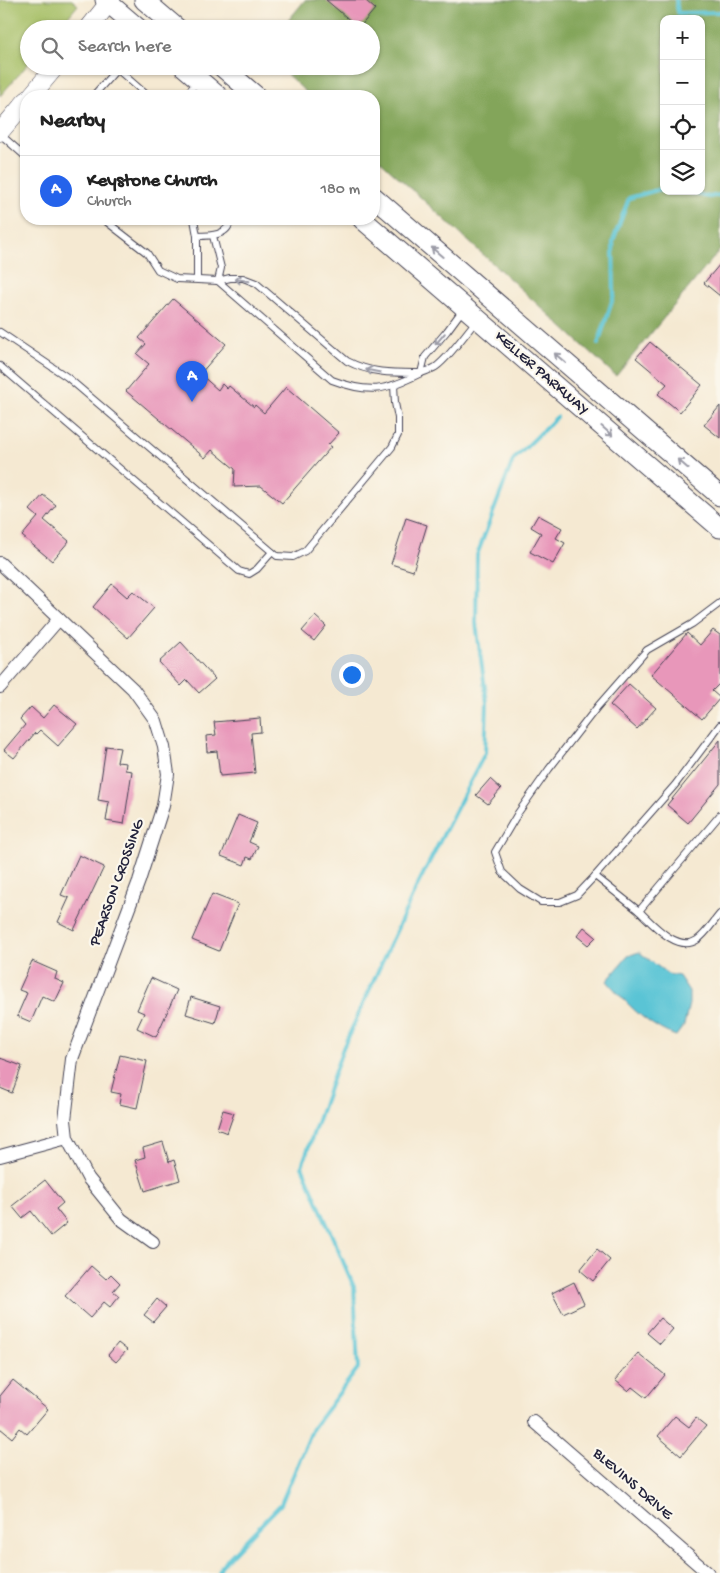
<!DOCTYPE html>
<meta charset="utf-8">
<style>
body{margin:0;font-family:"Gochi Hand",sans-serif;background:#f6f6f6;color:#222}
.controls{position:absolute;right:15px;top:15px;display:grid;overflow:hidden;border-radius:10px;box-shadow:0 1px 4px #0004}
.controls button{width:45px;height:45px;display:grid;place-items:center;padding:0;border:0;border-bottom:1px solid #e0e0e0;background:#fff;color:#222;font:25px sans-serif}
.you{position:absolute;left:351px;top:674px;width:18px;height:18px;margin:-12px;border:4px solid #fff;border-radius:50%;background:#1a73e8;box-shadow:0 0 0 8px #1a73e833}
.badge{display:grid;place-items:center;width:32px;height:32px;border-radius:50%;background:#2563eb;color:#fff;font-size:16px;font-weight:700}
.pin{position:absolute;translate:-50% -41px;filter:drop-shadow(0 1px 2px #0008)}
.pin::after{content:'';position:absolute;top:26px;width:18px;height:15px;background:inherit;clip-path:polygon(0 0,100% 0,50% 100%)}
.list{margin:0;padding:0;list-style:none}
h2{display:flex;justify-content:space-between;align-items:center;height:65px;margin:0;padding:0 20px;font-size:21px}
h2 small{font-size:16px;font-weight:400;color:#767676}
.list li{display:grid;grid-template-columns:32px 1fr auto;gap:15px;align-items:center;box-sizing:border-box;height:70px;padding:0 20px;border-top:1px solid #e0e0e0}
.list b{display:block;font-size:19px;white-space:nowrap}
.list p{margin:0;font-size:16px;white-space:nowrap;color:#767676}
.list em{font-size:16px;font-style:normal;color:#767676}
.icon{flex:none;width:28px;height:28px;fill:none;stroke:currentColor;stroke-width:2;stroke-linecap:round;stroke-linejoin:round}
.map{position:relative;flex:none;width:720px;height:1573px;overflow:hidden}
.search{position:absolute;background:#fff;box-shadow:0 1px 4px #0004;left:20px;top:20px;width:360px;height:55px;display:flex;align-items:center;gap:12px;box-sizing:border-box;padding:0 18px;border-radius:28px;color:#767676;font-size:19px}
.panel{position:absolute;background:#fff;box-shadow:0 1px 4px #0004;left:20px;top:90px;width:360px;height:135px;border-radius:20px}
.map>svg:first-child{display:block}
.green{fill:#a4be64;stroke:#637050}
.forest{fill:#83a55a;stroke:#52644a;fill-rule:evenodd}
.water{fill:#5ac4d5;stroke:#3e7388}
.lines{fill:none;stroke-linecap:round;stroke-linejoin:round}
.stream{stroke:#5ac4d5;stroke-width:4}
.building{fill:#e897ba}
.lane-casing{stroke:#424052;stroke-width:8}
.street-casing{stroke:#424052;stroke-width:14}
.secondary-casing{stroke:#424052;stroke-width:19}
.primary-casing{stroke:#424052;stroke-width:21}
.lane{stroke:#fff;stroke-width:6}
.street{stroke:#fff;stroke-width:12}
.secondary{stroke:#fff;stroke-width:18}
.primary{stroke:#fff;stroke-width:19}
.oneway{stroke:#9c9ca7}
.labels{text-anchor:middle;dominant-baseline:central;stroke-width:4.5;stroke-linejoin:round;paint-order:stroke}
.street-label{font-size:16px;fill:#22223b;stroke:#fbf7ec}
</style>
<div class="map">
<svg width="720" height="1573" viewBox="0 0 720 1573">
<rect width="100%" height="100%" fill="#fbf7ec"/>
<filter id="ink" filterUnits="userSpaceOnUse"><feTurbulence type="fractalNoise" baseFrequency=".02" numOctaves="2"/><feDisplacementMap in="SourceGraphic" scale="10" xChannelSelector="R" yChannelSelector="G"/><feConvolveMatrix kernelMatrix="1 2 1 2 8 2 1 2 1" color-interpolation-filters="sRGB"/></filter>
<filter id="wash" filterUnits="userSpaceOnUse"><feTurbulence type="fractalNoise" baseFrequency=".0096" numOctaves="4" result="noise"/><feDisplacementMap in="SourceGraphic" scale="20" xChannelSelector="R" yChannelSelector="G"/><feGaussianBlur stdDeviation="1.12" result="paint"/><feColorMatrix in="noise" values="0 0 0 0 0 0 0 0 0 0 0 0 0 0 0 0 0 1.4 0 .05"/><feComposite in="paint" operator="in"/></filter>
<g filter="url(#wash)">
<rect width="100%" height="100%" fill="#f5e9d2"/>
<path class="green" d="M0,0H72L78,5L58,29H29V63L0,96Z"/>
<path class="forest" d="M305,0H720V250L616,376L374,155V96H310L278,66H371V29H281ZM664,19H701V191H664Z"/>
<path class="water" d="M639,952L668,974L679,976L689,991V1004L684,1025L676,1036C647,1026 626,1003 607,981L628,956Z"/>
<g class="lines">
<g class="stream">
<path d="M676,0L678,13L720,12"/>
<path d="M683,191L709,197L720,195"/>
<path d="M598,344L614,295L613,241L629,198L664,188"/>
<path d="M219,1573L221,1566L281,1504L313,1428L358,1368L354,1287L302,1166L343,1048L415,890L485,753L487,703L476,623L477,555L513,460L557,417"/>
</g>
</g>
<g id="blocks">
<g class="building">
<path d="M326,0H365L375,9L359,28Z"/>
<path d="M720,264V296L704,283Z"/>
<path d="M173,299L226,344L200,374L218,390L222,384L227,389L229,386L254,407L255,405L264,413L286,387L339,433L328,445L331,447L282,503L261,486L234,487L235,469L212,450L205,458L126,391L149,364L137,354L146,344L139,338Z"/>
<path d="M650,342L702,385L680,412L658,394L667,384L636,358Z"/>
<path d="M720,406V438L704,425Z"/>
<path d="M43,495L56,505L44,520L69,541L52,561L22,536L38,517L30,510Z"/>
<path d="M538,515L562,528L556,538L565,543L553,564L530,552L541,533L531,527Z"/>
<path d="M406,518L427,525L413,571L391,564Z"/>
<path d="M112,584L127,597L133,591L154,608L128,638L93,607Z"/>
<path d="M315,616L326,626L314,641L302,631Z"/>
<path d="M713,630L720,635V683L712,691L720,698L702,719L651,675L687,633L700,645Z"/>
<path d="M181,642L215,679L199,693L187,680L181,686L159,662Z"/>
<path d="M629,684L656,708L637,729L610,705Z"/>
<path d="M54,705L77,724L58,746L40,730L36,734L35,733L14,758L4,750L25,725L20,719L31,707L43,718Z"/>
<path d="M260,718L261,732L251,733L255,773L220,776L217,751L207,752L206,736L216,735L214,722Z"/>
<path d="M720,740V784L688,823L667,805Z"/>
<path d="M106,746L120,748L117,762L126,763L125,770L132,771L124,824L106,821L109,802L98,800Z"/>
<path d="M490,779L501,789L488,804L476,795Z"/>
<path d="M238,815L257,823L249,842L258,846L252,859L247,857L244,865L221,856Z"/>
<path d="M79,855L104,867L74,930L58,922L69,898L61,895Z"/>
<path d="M212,894L238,904L219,951L192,940Z"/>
<path d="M584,927L596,937L588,945L577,936Z"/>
<path d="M32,961L57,972L55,979L64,983L55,1002L42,996L31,1022L17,1016L27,993L19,990Z"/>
<path d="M151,978L177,990L156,1037L137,1028L144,1013L137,1010Z"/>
<path d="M191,997L220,1006L215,1023L186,1014Z"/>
<path d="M120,1055L147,1061L137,1108L119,1104L121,1094L111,1092Z"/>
<path d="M0,1058L22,1066L12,1093L0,1088Z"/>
<path d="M223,1110L234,1113L227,1133L217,1129Z"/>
<path d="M163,1142L169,1162L174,1160L180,1180L145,1191L135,1160L145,1157L143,1148Z"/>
<path d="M45,1180L63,1203L56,1209L67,1223L51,1236L31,1211L22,1218L12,1206Z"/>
<path d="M597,1249L610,1260L593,1281L580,1270Z"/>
<path d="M91,1266L106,1279L111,1274L120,1283L113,1291L119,1296L110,1307L104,1302L90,1318L65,1296Z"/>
<path d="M574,1282L584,1304L563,1314L552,1293Z"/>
<path d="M157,1299L166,1307L153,1322L144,1315Z"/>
<path d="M660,1318L673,1329L660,1344L647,1333Z"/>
<path d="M118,1343L127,1350L116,1362L108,1355Z"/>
<path d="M638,1353L665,1375L646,1398L632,1387L628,1391L615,1380Z"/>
<path d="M13,1380L48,1409L27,1434L20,1428L12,1438L0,1428V1396Z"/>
<path d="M675,1416L689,1427L696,1418L706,1426L681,1456L658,1436Z"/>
</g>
</g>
</g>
<g filter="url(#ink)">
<use href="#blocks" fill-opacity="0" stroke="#424052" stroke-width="1"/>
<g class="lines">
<defs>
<g id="lane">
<path d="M93,96L117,69L148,96"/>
<path d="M185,96L198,81"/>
<path d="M0,134L26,157"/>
<path d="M103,219L147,253L158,270L177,279L218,281L230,278H243L256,283L347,361C372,374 394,373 421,373"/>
<path d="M194,219L197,236V279"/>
<path d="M197,236C209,236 230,236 230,219"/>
<path d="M213,236L221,268L218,281"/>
<path d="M218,281L332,380C369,394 385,391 419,374C425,371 432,370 437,366C451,355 465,334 477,320"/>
<path d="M0,332L67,377L277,556L293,557L305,551L392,447L398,435V418L395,403L394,385"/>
<path d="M0,366L239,571L249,574L257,569L272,552"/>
<path d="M421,373L425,357L447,331L464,308"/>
<path d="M720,815L639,911C652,923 677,953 697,940C706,934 713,922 720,914"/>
<path d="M595,876L577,895L560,902H541L520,889L502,872L495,852L518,813L549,769L598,706L647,650L692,624L720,603"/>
<path d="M639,911L595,876L675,785L720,725"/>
</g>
<g id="street">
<path d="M0,563L133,689L156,721L164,747L168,774L163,806L139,881L72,1059L65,1120L67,1138L88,1178L121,1219L153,1242"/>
<path d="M0,687L59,619"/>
<path d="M0,1156L67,1138"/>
<path d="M534,1422L708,1573"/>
</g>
<g id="secondary">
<path d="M88,29L111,0"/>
<path d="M31,96L56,66"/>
<path d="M0,132L26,101"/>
</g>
<g id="primary">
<path d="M105,0L139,29"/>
<path d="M144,0L178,29"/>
<path d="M183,66L218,96"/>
<path d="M221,66L256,96"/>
<path d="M374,197L720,496"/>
<path d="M362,219L720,528"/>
</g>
</defs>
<use href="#lane" class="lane-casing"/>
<use href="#street" class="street-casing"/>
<use href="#secondary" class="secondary-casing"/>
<use href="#primary" class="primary-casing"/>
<use href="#lane" class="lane"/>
<use href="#street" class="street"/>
<use href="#secondary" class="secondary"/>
<use href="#primary" class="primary"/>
</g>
<defs><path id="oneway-shaft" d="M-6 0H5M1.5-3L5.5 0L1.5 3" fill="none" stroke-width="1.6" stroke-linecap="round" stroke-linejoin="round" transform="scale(1.25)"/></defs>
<g class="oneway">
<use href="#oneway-shaft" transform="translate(437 252) rotate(-139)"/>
<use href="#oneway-shaft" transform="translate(242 280) rotate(-171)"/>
<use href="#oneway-shaft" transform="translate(440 339) rotate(130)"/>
<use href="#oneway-shaft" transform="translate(560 358) rotate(-139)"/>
<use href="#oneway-shaft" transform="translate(373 371) rotate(-169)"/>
<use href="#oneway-shaft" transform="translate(607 431) rotate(41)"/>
<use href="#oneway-shaft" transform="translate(683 464) rotate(-139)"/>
</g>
</g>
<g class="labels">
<g class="street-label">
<text transform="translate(541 374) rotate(41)">KELLER PARKWAY</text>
<text transform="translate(118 883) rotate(-70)">PEARSON CROSSING</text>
<text transform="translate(632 1485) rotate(41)">BLEVINS DRIVE</text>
</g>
</g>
</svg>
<div class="controls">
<button>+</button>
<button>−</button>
<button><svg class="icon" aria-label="locate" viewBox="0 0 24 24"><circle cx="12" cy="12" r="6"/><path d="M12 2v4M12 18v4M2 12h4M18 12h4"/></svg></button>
<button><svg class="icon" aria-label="layers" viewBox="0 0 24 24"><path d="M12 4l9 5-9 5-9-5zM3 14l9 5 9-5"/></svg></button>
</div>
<div class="you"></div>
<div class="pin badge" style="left:192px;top:402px">A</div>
<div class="search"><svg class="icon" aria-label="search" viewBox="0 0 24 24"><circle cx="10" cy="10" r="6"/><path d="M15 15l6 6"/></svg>Search here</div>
<section class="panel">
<h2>Nearby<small></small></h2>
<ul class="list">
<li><span class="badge">A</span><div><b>Keystone Church</b><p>Church</p></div><em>180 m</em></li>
</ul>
</section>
</div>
